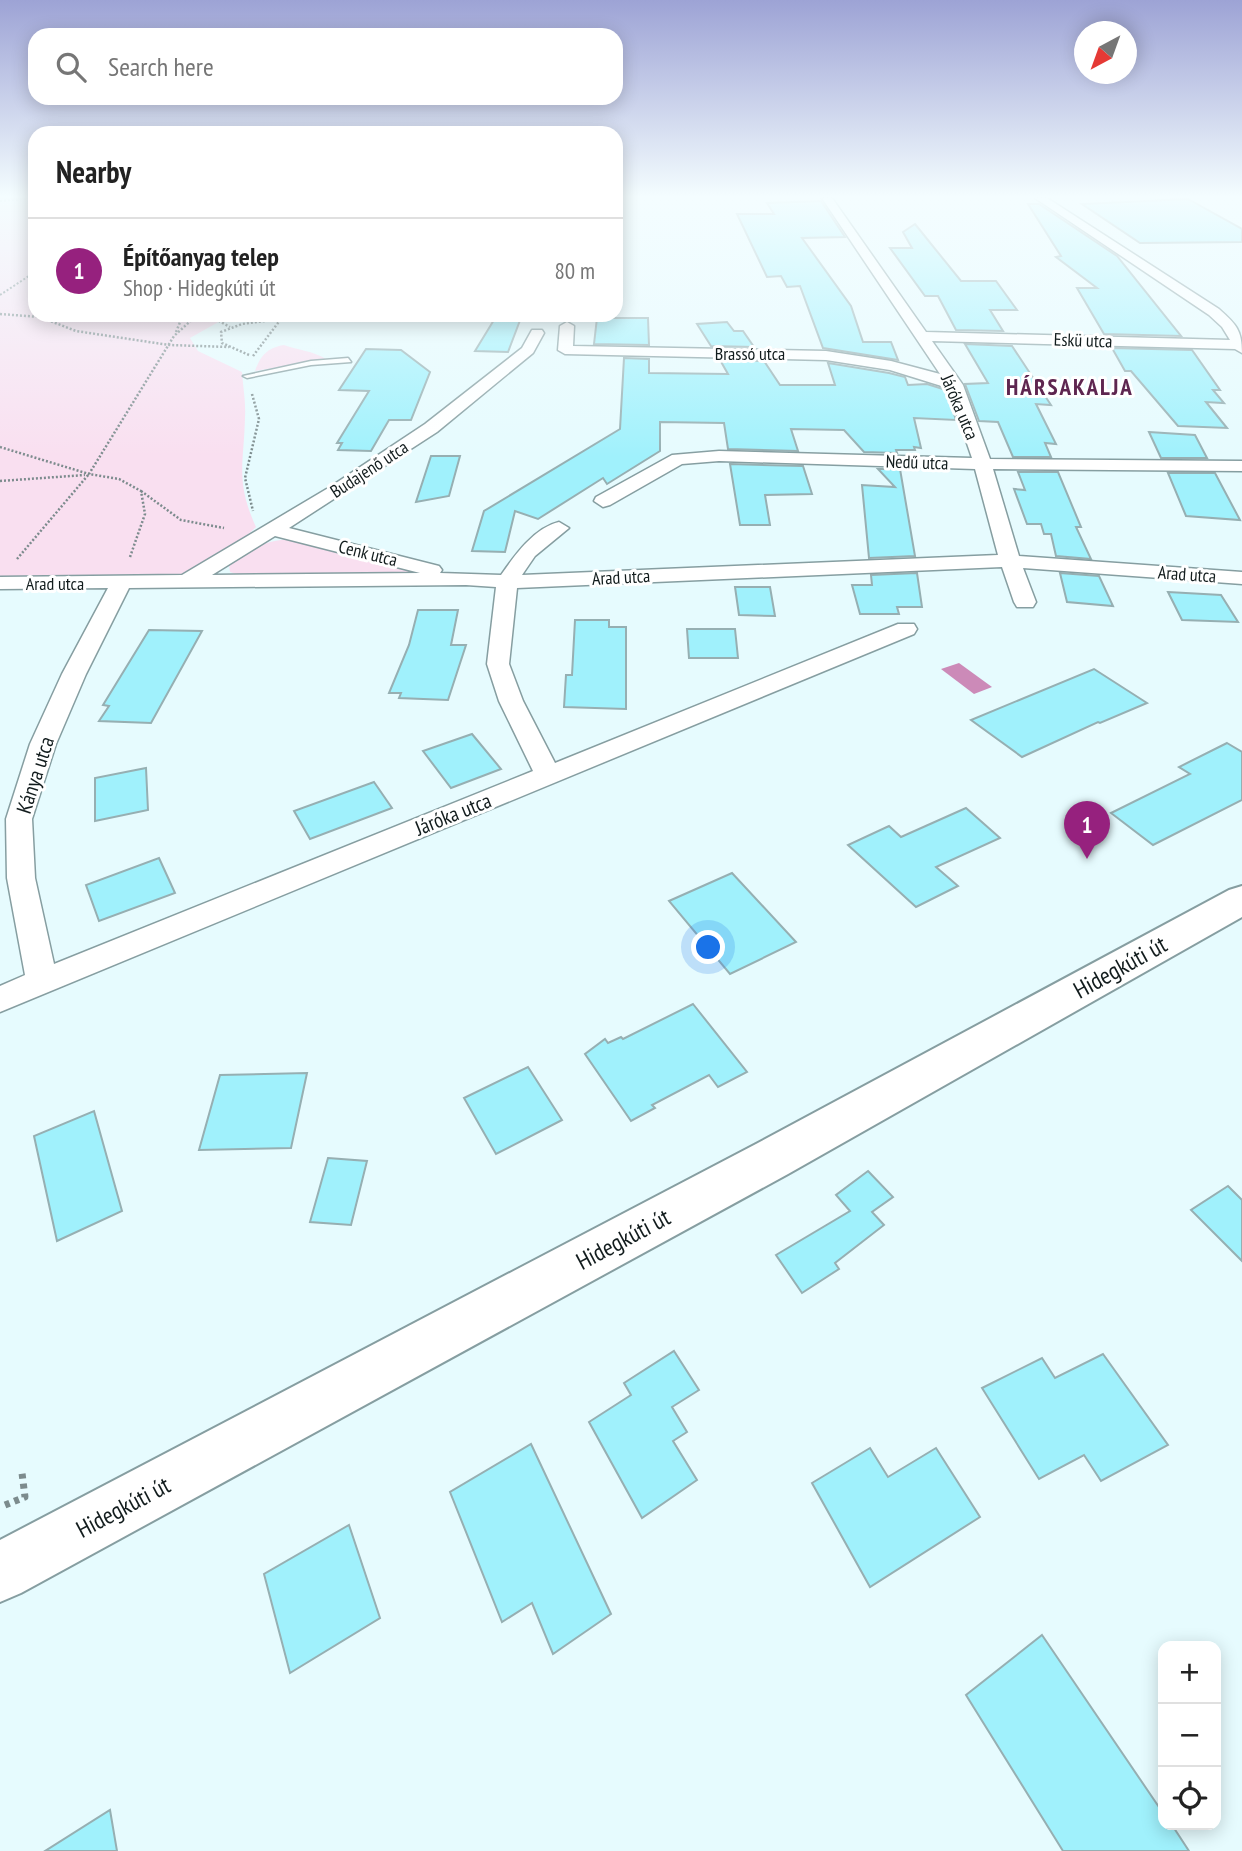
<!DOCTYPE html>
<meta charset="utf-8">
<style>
body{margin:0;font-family:"PT Sans Narrow",sans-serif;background:#f6f6f6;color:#222}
.controls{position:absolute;right:21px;bottom:21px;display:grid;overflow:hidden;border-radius:14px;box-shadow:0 4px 18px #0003}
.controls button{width:63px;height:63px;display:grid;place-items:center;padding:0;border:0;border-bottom:2px solid #e0e0e0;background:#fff;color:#222;font:35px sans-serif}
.compass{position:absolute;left:1074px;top:21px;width:63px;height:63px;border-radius:50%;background:#fff;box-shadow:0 4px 18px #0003;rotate:221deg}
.you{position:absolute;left:709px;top:948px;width:24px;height:24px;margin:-18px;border:5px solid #fff;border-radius:50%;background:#1a73e8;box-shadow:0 0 0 10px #1a73e833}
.badge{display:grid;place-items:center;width:46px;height:46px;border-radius:50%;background:#96217e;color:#fff;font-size:23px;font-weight:700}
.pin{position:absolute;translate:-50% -58px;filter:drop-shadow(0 2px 4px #0008)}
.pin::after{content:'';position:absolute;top:37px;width:24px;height:21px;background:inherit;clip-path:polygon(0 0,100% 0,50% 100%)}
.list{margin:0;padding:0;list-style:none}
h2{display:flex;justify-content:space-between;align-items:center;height:91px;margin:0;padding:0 28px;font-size:30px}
h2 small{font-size:23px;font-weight:400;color:#767676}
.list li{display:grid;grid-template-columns:46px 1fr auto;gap:21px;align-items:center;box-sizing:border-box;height:105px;padding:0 28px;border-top:2px solid #e0e0e0}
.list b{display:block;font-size:26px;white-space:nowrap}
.list p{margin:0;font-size:23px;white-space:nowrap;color:#767676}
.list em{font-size:23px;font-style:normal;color:#767676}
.icon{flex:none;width:38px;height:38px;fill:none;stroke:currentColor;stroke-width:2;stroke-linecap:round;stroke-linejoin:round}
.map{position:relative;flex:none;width:1242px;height:1851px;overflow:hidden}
.search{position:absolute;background:#fff;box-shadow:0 4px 18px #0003;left:28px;top:28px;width:595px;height:77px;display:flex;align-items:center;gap:18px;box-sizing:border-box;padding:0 24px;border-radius:21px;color:#767676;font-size:26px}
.panel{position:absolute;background:#fff;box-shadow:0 4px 18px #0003;left:28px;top:126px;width:595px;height:196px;border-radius:21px}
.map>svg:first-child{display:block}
.green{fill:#f9dff0}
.water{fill:#cc8ab8}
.building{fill:#a0f1fc;stroke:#96afb2;stroke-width:2}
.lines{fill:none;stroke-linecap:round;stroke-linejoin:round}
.lane-casing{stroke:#869ea1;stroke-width:3}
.street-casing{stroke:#869ea1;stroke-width:3}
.secondary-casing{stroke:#869ea1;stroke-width:4}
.path-far2{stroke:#7c8b8d;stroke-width:2;stroke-dasharray:2 2;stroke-linecap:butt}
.path-far1{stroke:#7c8b8d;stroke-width:2.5;stroke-dasharray:2 2;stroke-linecap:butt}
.path{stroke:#7c8b8d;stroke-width:7;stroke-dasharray:5 5;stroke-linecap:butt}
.lane{fill:#fff;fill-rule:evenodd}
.street{fill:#fff;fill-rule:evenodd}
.secondary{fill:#fff;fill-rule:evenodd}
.labels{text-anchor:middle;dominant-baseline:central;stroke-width:6;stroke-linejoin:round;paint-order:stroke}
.far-street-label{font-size:18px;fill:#121c1d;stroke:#fff}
.street-label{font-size:21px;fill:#121c1d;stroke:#fff}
.far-district-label{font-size:23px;font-weight:bold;letter-spacing:2px;fill:#5e2650;stroke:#fff}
.near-street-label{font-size:24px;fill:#121c1d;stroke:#fff}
</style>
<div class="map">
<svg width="1242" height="1851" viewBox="0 0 1242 1851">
<rect width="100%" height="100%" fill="#e6fbfe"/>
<g class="green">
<path d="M0,198H35V315H299L274,319L222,320L190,338L198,351L242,372C243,387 246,403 245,417C244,464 235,481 256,527L237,545L179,578L0,579Z"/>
<path d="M284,345C298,350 313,351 326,359L255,371C261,355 267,348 284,345Z"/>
<path d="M291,539L361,555L418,574L243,576L230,572L229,565C249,549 266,540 291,539Z"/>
</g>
<path class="water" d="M959,663L992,687L974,694L941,669Z"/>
<g class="building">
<path d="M1188,199L1242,229V242L1140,243L1082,204Z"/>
<path d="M821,201L845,237L802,238L851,306L863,342H891L898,360L823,348L800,286L787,287L781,276L767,277L737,214H774L767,203Z"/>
<path d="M1028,204H1039L1117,256L1181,336L1104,334L1077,288H1097L1056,257L1061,256Z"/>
<path d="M915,224L961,281H996L1017,310H990L1003,331L956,330L938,296H925L890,248H912L903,232Z"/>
<path d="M497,315H522L508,352L475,351Z"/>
<path d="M597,318H648L649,345L594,344Z"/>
<path d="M727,322L734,331H743L754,347L711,346L697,324Z"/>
<path d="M965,344L1012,346L1051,405L1036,404L1056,444L1045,443L1051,457H1013L998,422L979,421L965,384L988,383Z"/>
<path d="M1112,348L1192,350L1220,390H1213L1224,403L1206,402L1227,428L1178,426L1131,371H1125Z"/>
<path d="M366,349L401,350L430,372L411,420H389L371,451L338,450L342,443H337L369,391L339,390Z"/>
<path d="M624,358L649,359V373L728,374L720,360L764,361L780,385H835L828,363L889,373L905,377L908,385L927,384L946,390L956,420L914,418L921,448L914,447L915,450H896L897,453L864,452L844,430L791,429L798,451L728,449L724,423L660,422V451L607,484L603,478L538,519L515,511L505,552L472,551L484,511L620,429Z"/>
<path d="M1149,432L1195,435L1207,458H1161Z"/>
<path d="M431,456H460L449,496L416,502Z"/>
<path d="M730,464L803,466L812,494L765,495L770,525H740Z"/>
<path d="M878,469H900L915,556L869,558L862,485L895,487Z"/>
<path d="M1018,472H1058L1081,527H1076L1091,559L1056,556L1051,534H1044L1041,524H1027L1014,489L1025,490Z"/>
<path d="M1168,473H1215L1240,520L1186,516Z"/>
<path d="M917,573L922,607H897L899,614H860L852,585H872L871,575Z"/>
<path d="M1060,573L1099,576L1113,606L1067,602Z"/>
<path d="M735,587H770L775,616L739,615Z"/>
<path d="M1168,592L1221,595L1238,622L1182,620Z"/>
<path d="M418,610H458L451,645H466L448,700L399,698L401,693H389L409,645Z"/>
<path d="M575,620H609V627H626V709L564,707L566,675H572Z"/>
<path d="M687,629H735L738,658H689Z"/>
<path d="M149,630L202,631L151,723L99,721L109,706L103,705Z"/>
<path d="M1094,669L1147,703L1100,723L1098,722L1022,757L971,720Z"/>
<path d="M472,734L501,769L451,788L423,751Z"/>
<path d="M1227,743L1242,752V800L1153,845L1111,813L1190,774L1179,767Z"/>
<path d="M146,768L148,810L95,821V778Z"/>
<path d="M374,782L392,808L310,839L294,811Z"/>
<path d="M966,808L1000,838L936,867L958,886L916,907L848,845L889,826L901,837Z"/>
<path d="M159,858L175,893L99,921L86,885Z"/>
<path d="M732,873L796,942L730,974L669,901Z"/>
<path d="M693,1004L747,1072L718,1087L709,1075L652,1105L655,1108L631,1121L585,1054L605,1039L608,1043L621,1037L623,1039Z"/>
<path d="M528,1067L562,1120L496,1154L464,1098Z"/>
<path d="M307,1073L291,1148L199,1150L220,1075Z"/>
<path d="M94,1111L122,1211L57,1241L34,1136Z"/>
<path d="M328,1158L367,1161L351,1225L310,1222Z"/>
<path d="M868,1171L893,1197L872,1212L884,1225L835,1263L839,1269L802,1293L776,1255L850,1211L836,1195Z"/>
<path d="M1228,1186L1242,1200V1261L1191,1210Z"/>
<path d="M674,1351L699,1390L672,1407L687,1432L673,1441L697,1480L642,1518L589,1422L631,1395L624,1383Z"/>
<path d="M1103,1354L1168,1445L1101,1481L1084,1455L1039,1479L982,1388L1042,1358L1055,1378Z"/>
<path d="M531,1444L611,1614L553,1654L532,1603L502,1622L450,1492Z"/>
<path d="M870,1448L888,1477L936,1448L980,1517L870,1587L812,1483Z"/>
<path d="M349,1525L380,1618L290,1673L264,1574Z"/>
<path d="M1042,1635L1163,1813V1825H1172L1189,1851H1063L966,1695Z"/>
<path d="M110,1810L117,1851H45Z"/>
</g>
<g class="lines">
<defs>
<path id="lane" d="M348,358L351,362L311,365L247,378L243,376L311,361Z"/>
<path id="street" d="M822,198H832L926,332L1230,340L1222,327L1209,315L1035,198H1047L1219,309C1236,324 1242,330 1242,353L1235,349L932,341L963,385L990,459L1242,461V471L993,469L1019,556L1242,572V584L1023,568L1036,602L1033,607H1017L1014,602L1002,567L517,588L509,664L523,701L555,763L898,624H914L917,629L914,634L0,1012V986L25,975L7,878L6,819L30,744L62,674L108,588L0,589V577L182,575L330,487L425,424L522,348L532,330H542L544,333L533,353L437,432L289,528L439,566L442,570L440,573L501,575C515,555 534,528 559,522L569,528L535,556L522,575L998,555L975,469L719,461L682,464L610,505L603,507L594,501L596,497L672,455L719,451L972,458L948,388L890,370L826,360L565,354L558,350L560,326L567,322L574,326L573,346L826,351L891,361L940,374ZM275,536L420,573L212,575ZM466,585L496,587L487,664L499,701L533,771L54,964L35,878L32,819L56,744L86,674L129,588Z"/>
<path id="secondary" d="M1242,886V917L788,1174L21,1593L0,1602V1540L756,1144L1229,890Z"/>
</defs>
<use href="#lane" class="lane-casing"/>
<use href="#street" class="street-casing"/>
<use href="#secondary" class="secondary-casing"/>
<g class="path-far2">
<path d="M0,201L35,198"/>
<path d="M0,295L35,272"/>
</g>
<g class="path-far1">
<path d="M0,314L40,317L76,331L169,345L229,347"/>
<path d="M208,315L230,327"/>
<path d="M176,332L183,315"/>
<path d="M249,355L222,343L221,332L242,324L313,315"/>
<path d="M253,356L284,315"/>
<path d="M252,394L259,419L245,478L253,511"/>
<path d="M0,447L89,474"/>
<path d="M0,481L85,475"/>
<path d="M141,491L181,520L224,528"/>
<path d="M130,557L145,514L141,491L119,479L89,474L174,336L197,315"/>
<path d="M17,559L89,474"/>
</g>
<path class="path" d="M5,1505L25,1497L22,1473"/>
<use href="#lane" class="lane"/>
<use href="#street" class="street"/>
<use href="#secondary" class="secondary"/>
</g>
<linearGradient id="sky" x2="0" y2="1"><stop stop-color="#9da3d5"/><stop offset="0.43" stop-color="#f4fdff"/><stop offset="1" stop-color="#f4fdff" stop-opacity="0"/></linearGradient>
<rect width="1242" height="457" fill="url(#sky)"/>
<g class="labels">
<g class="far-street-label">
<text transform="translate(1083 340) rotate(2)">Eskü utca</text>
<text x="750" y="353">Brassó utca</text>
<text transform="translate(960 407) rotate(67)">Járóka utca</text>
<text transform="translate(917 462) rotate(2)">Nedű utca</text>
<text transform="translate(369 469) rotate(-33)">Budajenő utca</text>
<text transform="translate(368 553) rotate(14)">Cenk utca</text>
<text transform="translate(1187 574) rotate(4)">Arad utca</text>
<text transform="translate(621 577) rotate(-3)">Arad utca</text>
<text x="55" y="583">Arad utca</text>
</g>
<g class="street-label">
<text transform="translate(35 775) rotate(-72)">Kánya utca</text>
<text transform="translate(453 814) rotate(-22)">Járóka utca</text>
</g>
<g class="far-district-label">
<text x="1070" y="386">HÁRSAKALJA</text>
</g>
<g class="near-street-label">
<text transform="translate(1120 967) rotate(-29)">Hidegkúti út</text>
<text transform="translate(623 1239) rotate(-28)">Hidegkúti út</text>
<text transform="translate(123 1507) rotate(-28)">Hidegkúti út</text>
</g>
</g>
</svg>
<div class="controls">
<button>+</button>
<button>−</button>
<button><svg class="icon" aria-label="locate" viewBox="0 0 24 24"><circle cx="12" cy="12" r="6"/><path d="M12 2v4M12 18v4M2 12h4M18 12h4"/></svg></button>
</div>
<svg class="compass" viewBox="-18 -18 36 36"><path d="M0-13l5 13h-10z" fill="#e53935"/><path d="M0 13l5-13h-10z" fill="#767676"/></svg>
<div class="you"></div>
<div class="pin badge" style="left:1087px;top:859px">1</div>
<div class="search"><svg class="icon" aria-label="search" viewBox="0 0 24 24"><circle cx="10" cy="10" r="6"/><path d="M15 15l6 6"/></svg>Search here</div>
<section class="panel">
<h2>Nearby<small></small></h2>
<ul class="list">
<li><span class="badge">1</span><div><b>Építőanyag telep</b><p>Shop · Hidegkúti út</p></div><em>80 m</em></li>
</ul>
</section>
</div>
